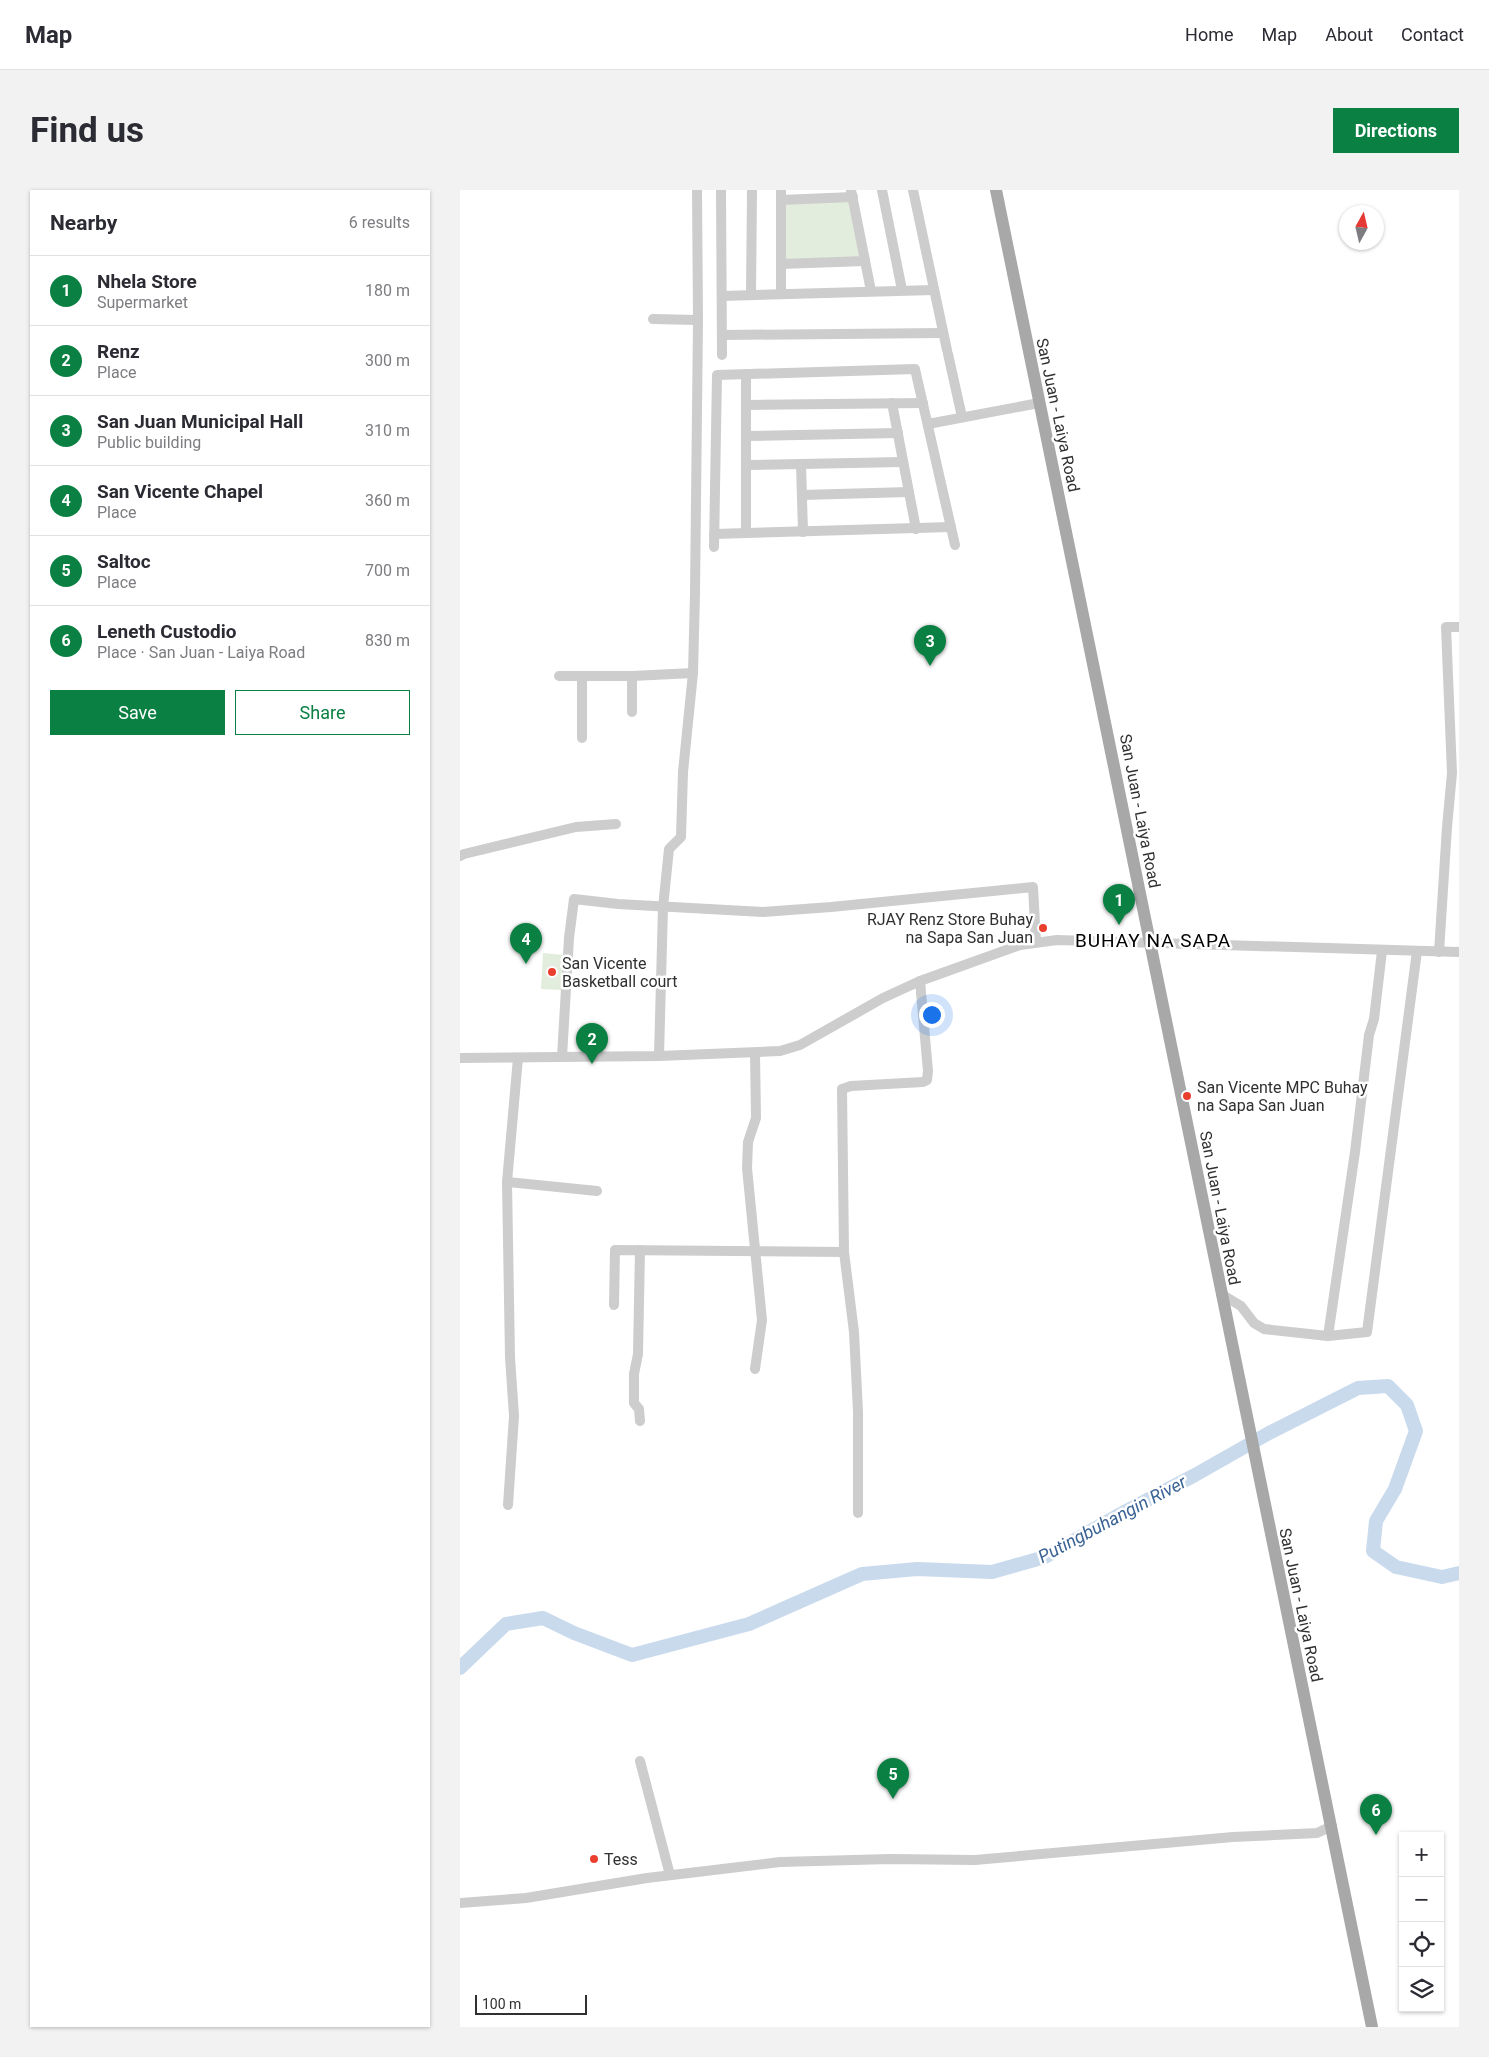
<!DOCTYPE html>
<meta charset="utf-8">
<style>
body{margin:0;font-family:Roboto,sans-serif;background:#f2f2f3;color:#2b2b33}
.controls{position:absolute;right:15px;bottom:15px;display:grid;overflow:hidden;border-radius:0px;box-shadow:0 1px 4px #0004}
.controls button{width:45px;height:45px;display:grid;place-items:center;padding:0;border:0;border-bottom:1px solid #e1e1e2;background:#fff;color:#2b2b33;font:25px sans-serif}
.compass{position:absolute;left:879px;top:15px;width:45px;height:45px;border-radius:50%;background:#fff;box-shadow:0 1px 4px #0004;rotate:8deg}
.scale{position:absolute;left:15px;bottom:12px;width:112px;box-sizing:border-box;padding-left:5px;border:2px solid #303030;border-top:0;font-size:14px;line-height:18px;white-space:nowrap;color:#303030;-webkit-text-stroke:4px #fff;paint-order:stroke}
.you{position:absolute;left:471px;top:824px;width:18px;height:18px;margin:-12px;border:4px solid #fff;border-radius:50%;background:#1a73e8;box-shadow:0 0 0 8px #1a73e833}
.badge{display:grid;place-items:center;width:32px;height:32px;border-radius:50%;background:#0b8043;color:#fff;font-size:16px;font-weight:700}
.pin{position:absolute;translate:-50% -41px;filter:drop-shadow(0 1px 2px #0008)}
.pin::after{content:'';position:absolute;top:26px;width:18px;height:15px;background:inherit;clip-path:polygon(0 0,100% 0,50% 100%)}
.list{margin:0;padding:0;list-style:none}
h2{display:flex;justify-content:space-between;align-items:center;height:65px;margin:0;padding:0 20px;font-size:21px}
h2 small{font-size:16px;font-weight:400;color:#7c7c81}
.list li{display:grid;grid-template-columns:32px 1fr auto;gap:15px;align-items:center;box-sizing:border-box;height:70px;padding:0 20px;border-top:1px solid #e1e1e2}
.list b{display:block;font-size:19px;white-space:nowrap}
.list p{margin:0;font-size:16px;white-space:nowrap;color:#7c7c81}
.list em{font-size:16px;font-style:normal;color:#7c7c81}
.actions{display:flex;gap:10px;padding:15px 20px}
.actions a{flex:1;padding:11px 0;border:1px solid #0b8043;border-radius:0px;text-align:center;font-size:18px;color:#0b8043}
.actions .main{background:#0b8043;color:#fff}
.icon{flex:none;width:28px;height:28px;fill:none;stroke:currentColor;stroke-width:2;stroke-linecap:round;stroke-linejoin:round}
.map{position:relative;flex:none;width:999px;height:1837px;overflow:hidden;border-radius:0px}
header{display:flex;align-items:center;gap:30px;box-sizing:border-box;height:70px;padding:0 25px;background:#fff;border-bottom:1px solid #e1e1e2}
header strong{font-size:24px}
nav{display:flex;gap:28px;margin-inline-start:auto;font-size:18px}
.intro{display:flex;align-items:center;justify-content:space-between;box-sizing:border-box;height:120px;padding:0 30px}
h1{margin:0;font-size:35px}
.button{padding:12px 22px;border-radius:0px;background:#0b8043;color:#fff;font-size:18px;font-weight:700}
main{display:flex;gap:30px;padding:0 30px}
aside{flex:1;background:#fff;border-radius:0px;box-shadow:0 1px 4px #0004}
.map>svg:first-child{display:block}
.green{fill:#e3eddd}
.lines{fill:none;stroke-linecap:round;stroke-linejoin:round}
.river{stroke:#c9daed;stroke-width:14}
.minor{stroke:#cdcdcd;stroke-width:10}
.major{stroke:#a8a8a8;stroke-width:12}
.poi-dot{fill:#ea3f2e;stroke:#fff;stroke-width:2}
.labels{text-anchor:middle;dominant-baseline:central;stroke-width:5;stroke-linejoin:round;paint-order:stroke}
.street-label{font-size:16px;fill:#303030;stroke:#fff}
.poi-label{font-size:16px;fill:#303030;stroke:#fff;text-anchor:start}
.water-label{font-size:18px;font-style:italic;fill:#3b6395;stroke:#fff}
.quarter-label{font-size:19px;letter-spacing:1px;fill:#000;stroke:#fff}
</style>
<header>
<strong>Map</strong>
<nav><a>Home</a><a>Map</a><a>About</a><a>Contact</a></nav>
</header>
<div class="intro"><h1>Find us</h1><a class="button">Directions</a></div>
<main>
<aside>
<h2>Nearby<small>6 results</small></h2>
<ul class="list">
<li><span class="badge">1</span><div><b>Nhela Store</b><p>Supermarket</p></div><em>180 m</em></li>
<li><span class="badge">2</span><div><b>Renz</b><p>Place</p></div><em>300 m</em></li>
<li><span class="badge">3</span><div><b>San Juan Municipal Hall</b><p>Public building</p></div><em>310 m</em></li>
<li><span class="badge">4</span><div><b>San Vicente Chapel</b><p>Place</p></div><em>360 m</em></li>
<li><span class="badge">5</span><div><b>Saltoc</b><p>Place</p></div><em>700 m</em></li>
<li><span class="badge">6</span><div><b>Leneth Custodio</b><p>Place · San Juan - Laiya Road</p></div><em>830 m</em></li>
</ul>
<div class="actions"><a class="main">Save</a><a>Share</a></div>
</aside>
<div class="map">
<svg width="999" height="1837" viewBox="0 0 999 1837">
<rect width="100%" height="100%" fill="#fff"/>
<g class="green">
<path d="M391,10L401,67L324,71V13Z"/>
<path d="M83,763L104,765L102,800L81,799Z"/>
</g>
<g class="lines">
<path class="river" d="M0,1478L46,1434L83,1428L114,1443L172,1465L289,1434L402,1384L457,1379L532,1382L585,1367L657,1326L735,1285L809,1243L898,1198L928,1196L947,1215L956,1241L935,1299L916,1331L913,1361L936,1377L982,1387L999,1383"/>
<g class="minor">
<path d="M261,0L262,165"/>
<path d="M391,0L411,101"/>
<path d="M422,0L442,100"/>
<path d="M453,0L487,160"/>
<path d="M321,10L393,7"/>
<path d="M321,74L405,71"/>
<path d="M321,104V0"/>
<path d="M291,105L292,0"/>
<path d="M262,106L474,100"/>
<path d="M193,129L238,130"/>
<path d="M262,145L483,143"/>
<path d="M488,164L502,227"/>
<path d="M432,213L456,339"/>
<path d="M286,215L463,213"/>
<path d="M468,234L579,213"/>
<path d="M286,246L438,243"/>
<path d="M341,274L343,342"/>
<path d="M286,275L443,272"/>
<path d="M342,305L449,302"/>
<path d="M286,343V184"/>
<path d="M254,344L491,337"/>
<path d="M254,357L257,185L455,179L495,355"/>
<path d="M99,486H172L233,483"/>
<path d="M172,522V486"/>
<path d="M122,548V486"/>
<path d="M0,666L4,664L116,637L156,634"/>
<path d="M979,762L987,637L992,583L986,437H999"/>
<path d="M199,866L203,717L209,659L221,647L223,582L233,483L235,403L238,130L237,0"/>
<path d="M102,867L109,748L114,709L158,714L303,722L371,717L573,697L576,752"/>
<path d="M0,868L199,866L320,861L340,855L423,808L460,791L560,755L597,750L999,762"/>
<path d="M47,992L137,1001"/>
<path d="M761,1104L781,1116L794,1133L804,1139L868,1146L907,1142L957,761"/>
<path d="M154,1115L155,1060L384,1062"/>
<path d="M868,1146L895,962L909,845L914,829L922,761"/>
<path d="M295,1179L302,1130L287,978L288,952L296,928L295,863"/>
<path d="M180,1231L179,1219L174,1213V1184L178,1164L180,1060"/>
<path d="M48,1315L54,1226L50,1167L47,992L58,868"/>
<path d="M398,1323V1222L394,1142L384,1062L382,899L391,896L463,892L467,890L468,881L460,791"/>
<path d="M180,1571L210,1685"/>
<path d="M0,1713L66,1708L187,1688L320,1672L430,1669L515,1670L773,1647L857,1643L872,1636"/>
</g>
<path class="major" d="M536,0L912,1837"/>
</g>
<g class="poi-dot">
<circle cx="583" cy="738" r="5"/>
<circle cx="92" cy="782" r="5"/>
<circle cx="727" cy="906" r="5"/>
<circle cx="134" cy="1669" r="5"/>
</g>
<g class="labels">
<g class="street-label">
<text transform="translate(598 225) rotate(78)">San Juan - Laiya Road</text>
<text transform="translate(680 621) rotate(79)">San Juan - Laiya Road</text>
<text transform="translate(760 1018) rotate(79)">San Juan - Laiya Road</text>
<text transform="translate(841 1415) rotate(78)">San Juan - Laiya Road</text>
</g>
<g class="poi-label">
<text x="573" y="729" text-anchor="end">RJAY Renz Store Buhay<tspan x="573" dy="18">na Sapa San Juan</tspan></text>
<text x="102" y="773">San Vicente<tspan x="102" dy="18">Basketball court</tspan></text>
<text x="737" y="897">San Vicente MPC Buhay<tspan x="737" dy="18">na Sapa San Juan</tspan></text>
<text x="144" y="1669">Tess</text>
</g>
<g class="water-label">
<text transform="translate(652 1329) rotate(-28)">Putingbuhangin River</text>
</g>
<g class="quarter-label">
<text x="693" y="750">BUHAY NA SAPA</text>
</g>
</g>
</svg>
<div class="controls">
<button>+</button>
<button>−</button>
<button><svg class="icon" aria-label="locate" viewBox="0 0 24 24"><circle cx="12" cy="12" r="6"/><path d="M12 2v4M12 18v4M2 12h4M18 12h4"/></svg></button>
<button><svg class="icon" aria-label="layers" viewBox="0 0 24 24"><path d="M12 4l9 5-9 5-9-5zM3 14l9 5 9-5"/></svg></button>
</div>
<svg class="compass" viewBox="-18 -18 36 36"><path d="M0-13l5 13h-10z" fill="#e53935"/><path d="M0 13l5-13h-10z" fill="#7c7c81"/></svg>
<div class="scale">100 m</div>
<div class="you"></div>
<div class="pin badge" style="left:659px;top:735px">1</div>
<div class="pin badge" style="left:132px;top:874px">2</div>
<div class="pin badge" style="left:470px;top:476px">3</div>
<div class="pin badge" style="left:66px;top:774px">4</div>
<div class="pin badge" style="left:433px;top:1609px">5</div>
<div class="pin badge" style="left:916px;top:1645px">6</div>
</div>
</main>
